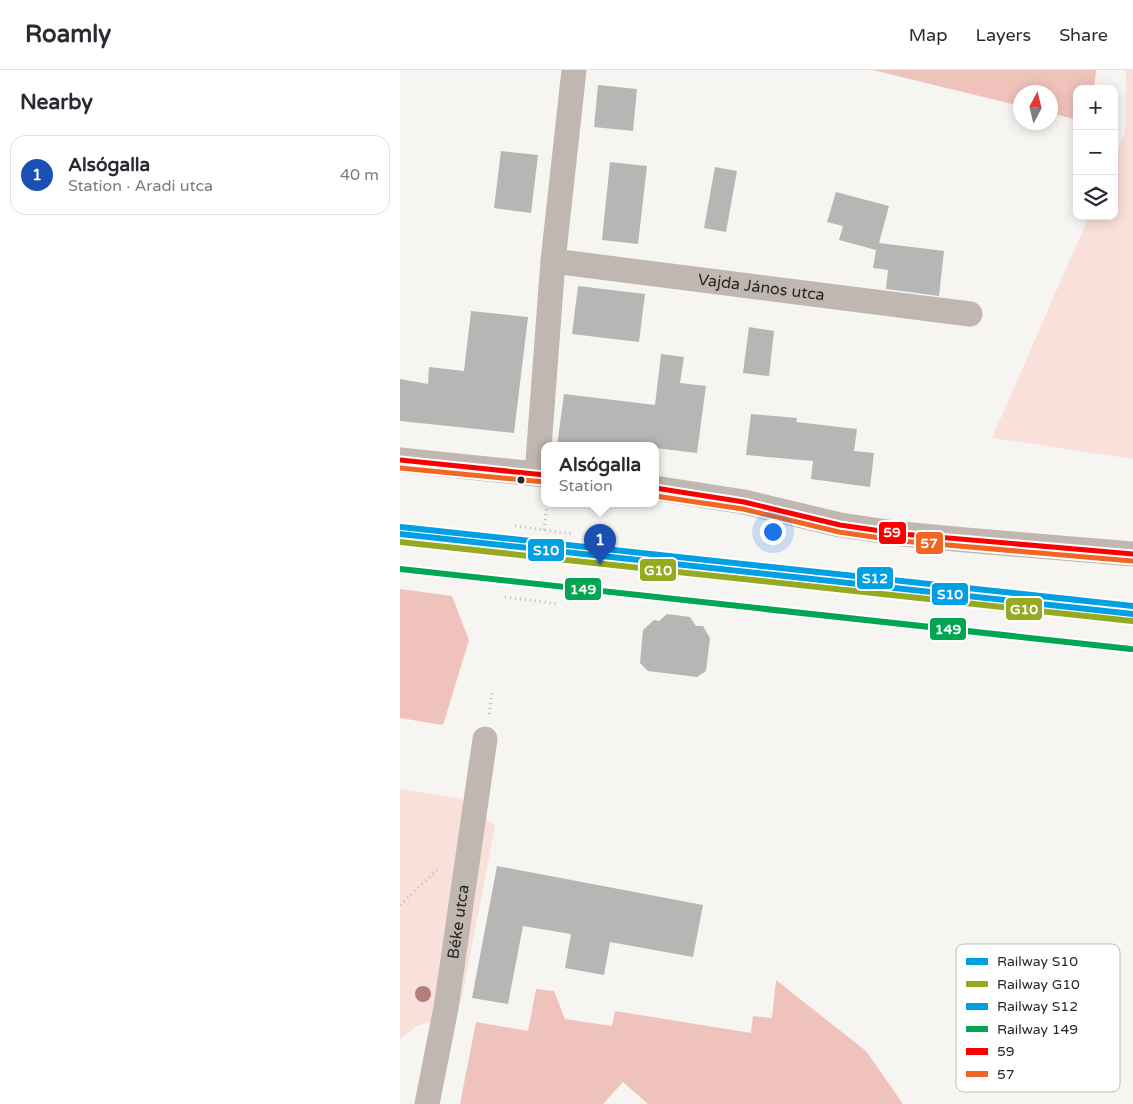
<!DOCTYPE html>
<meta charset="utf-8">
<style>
body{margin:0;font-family:"Varela Round",sans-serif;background:#f7f7f7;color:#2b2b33}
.controls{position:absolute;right:15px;top:15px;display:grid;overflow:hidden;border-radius:10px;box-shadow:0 2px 12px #0003}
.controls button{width:45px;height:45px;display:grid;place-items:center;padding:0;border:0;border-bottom:1px solid #e1e1e2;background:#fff;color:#2b2b33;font:25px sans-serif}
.compass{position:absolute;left:613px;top:15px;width:45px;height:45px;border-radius:50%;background:#fff;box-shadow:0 2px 12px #0003;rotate:7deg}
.you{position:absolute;left:372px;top:461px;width:18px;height:18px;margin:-12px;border:4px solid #fff;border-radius:50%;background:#1a73e8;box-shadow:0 0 0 8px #1a73e833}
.badge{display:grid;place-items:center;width:32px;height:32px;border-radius:50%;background:#111827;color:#fff;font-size:16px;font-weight:700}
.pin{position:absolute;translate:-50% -41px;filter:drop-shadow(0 1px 2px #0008)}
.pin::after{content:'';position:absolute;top:26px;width:18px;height:15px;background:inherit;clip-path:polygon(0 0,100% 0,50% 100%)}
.popup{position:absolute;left:141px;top:372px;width:118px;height:65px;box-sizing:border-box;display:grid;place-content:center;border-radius:10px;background:#fff;filter:drop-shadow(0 1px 4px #0005);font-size:16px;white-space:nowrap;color:#7c7c81}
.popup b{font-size:19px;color:#2b2b33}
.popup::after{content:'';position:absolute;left:50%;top:100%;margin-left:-10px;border:10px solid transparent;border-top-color:#fff}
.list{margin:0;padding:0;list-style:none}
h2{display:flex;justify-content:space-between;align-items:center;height:65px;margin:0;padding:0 20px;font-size:21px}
h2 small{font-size:16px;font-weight:400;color:#7c7c81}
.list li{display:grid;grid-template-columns:32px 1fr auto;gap:15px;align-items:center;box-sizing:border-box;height:80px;margin:0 10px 10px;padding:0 10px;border:1px solid #e1e1e2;border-radius:15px}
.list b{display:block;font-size:19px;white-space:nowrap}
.list p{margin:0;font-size:16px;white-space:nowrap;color:#7c7c81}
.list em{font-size:16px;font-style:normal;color:#7c7c81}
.icon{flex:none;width:28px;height:28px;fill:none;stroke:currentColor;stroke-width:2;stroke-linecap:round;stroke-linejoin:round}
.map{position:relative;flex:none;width:733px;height:1034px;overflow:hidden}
header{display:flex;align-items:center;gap:30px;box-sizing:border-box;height:70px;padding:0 25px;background:#fff;border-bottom:1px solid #e1e1e2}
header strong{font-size:24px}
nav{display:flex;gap:28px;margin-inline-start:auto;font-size:18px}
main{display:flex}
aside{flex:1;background:#fff}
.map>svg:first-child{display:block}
.green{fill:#fae0db}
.forest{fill:#f0c2bc}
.building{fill:#b8b6b4}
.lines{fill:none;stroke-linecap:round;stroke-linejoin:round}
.path{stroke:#bdb8b4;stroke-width:3;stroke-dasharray:1 4;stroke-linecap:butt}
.street{stroke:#c0b7b1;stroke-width:25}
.bus-1-casing{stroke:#fff;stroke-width:9}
.bus-2-casing{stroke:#fff;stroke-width:9}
.bus-1{stroke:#fc0001;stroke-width:5}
.bus-2{stroke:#f26522;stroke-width:5}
.rail-1-casing{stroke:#fff;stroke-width:10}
.rail-2-casing{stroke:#fff;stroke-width:10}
.rail-3-casing{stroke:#fff;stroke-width:10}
.rail-4-casing{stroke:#fff;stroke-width:10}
.rail-1{stroke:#00a0e3;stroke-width:6}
.rail-2{stroke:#95aa20;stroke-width:6}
.rail-3{stroke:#00a0e3;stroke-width:6}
.rail-4{stroke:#00a651;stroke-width:6}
.tree{fill:#b47f7b}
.bus-dot{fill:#292725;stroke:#fff;stroke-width:2}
.labels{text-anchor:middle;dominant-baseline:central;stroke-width:4;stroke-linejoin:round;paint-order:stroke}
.street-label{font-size:16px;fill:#292725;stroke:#fff}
.key{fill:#fff;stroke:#bfbebe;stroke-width:1}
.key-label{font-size:14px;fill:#292725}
.line-badge{stroke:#fff;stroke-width:2}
.badge-label{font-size:14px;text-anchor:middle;font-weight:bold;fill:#fff}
</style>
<header>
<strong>Roamly</strong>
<nav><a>Map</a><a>Layers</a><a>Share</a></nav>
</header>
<main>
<aside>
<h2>Nearby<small></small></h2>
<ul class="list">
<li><span class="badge" style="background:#1a4fb4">1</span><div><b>Alsógalla</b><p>Station · Aradi utca</p></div><em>40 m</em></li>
</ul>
</aside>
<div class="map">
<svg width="733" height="1034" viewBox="0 0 733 1034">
<rect width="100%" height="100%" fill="#f7f5f2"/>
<g class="green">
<path d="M726,0H733V389L592,368L689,146H714V87L725,63Z"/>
<path d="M0,719L59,728L95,756L61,933L40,949L17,956L0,969Z"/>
</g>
<g class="forest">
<path d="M473,0H696L694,19H677V50L651,43L650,22H620V36Z"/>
<path d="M0,519L52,526L69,570L43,655L0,648Z"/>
<path d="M376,910L466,981L503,1034H248L223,1012L203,1034H60L76,952L128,961L136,919L154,921L165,949L212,956L215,941L351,963L353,946L372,948Z"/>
</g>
<g class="building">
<path d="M198,15L237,19L233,61L194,57Z"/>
<path d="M101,81L138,85L131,143L94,138Z"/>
<path d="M210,92L247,96L238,174L202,170Z"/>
<path d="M315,97L337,101L326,162L304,158Z"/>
<path d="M436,122L489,136L479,173L544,181L539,226L486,219L488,200L473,198L476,180L439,170L443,156L427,152Z"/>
<path d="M178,216L245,224L239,272L172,264Z"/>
<path d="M71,241L128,247L114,363L0,351V309L28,314L29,297L64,301Z"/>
<path d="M349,257L374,261L369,306L343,303Z"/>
<path d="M261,284L284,287L280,313L306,316L297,383L255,378V376H157L164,324L255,335Z"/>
<path d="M351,344L397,348L396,352L457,359L454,381L474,383L470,417L411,409L413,391L346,385Z"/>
<path d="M267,544L290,547L296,556H303L310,568L306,601L297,607L248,601L240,593L243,560L254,550L259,551Z"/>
<path d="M97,796L303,835L293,887L210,872L204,905L165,898L171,864L123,856L108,934L72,928Z"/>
</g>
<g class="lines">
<g class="path">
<path d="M115,456L174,464"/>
<path d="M144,460L147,434"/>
<path d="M105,527L159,534"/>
<path d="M89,644L92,623"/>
<path d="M0,835L37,800"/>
</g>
<g class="street">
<path id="s1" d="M153,191L570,244"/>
<path d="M0,390L145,405"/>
<path d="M137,404L153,191L174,0"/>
<path d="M255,418L344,432L440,455L502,464L565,470L733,484"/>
<path id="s2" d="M27,1034L46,938L85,669"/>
</g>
<defs>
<g id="bus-1">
<path d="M0,390L145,405"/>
<path d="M255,418L344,432L440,455L502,464L733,484"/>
</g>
<g id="bus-2">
<path d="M0,398L144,412"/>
<path d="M255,426L343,439L439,462L501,471L732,491"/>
</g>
</defs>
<use href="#bus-1" class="bus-1-casing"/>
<use href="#bus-2" class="bus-2-casing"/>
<use href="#bus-1" class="bus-1"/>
<use href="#bus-2" class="bus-2"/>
<defs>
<path id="rail-1" d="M0,464L733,544"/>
<path id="rail-2" d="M0,472L732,551"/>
<path id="rail-3" d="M1,457L733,536"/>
<path id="rail-4" d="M0,499L731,579"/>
</defs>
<use href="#rail-1" class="rail-1-casing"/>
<use href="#rail-2" class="rail-2-casing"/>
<use href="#rail-3" class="rail-3-casing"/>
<use href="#rail-4" class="rail-4-casing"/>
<use href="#rail-1" class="rail-1"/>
<use href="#rail-2" class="rail-2"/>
<use href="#rail-3" class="rail-3"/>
<use href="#rail-4" class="rail-4"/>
</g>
<circle class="tree" cx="23" cy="924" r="8"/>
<circle class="bus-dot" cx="121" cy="410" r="4.5"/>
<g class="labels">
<g class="street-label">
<text stroke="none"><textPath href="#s1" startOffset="210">Vajda János utca</textPath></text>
<text stroke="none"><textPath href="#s2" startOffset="185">Béke utca</textPath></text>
</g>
</g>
<rect x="556" y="874" width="164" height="148" rx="8" class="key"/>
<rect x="566" y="888" width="22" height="7" fill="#00a0e3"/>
<rect x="566" y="911" width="22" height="6" fill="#95aa20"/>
<rect x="566" y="933" width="22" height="7" fill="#00a0e3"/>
<rect x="566" y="956" width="22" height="6" fill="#00a651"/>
<rect x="566" y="978" width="22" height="7" fill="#fc0001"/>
<rect x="566" y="1001" width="22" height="6" fill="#f26522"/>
<g class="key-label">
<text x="597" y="896">Railway S10</text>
<text x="597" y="919">Railway G10</text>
<text x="597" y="941">Railway S12</text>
<text x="597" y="964">Railway 149</text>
<text x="597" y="986">59</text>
<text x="597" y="1009">57</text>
</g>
<g class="line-badge">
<rect x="478" y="451" width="29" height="24" rx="5" fill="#fc0001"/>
<rect x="515" y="461" width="29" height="24" rx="5" fill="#f26522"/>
<rect x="127" y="468" width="38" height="24" rx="5" fill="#00a0e3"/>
<rect x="239" y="488" width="38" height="24" rx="5" fill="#95aa20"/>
<rect x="456" y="496" width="38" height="24" rx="5" fill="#00a0e3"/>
<rect x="164" y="507" width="38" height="24" rx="5" fill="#00a651"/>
<rect x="531" y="512" width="38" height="24" rx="5" fill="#00a0e3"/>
<rect x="605" y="527" width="38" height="24" rx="5" fill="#95aa20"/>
<rect x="529" y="547" width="38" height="24" rx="5" fill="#00a651"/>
</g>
<g class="badge-label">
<text x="492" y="467">59</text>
<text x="529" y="478">57</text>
<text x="146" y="485">S10</text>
<text x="258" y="505">G10</text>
<text x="475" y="513">S12</text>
<text x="183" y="524">149</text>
<text x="550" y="529">S10</text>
<text x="624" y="544">G10</text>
<text x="548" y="564">149</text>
</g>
</svg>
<div class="controls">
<button>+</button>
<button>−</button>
<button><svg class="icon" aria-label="layers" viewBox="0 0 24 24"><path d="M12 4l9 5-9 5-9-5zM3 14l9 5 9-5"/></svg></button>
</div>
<svg class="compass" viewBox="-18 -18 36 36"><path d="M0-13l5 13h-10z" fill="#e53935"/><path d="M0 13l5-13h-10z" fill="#7c7c81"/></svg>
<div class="you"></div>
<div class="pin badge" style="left:200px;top:495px;background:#1a4fb4">1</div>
<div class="popup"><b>Alsógalla</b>Station</div>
</div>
</main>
